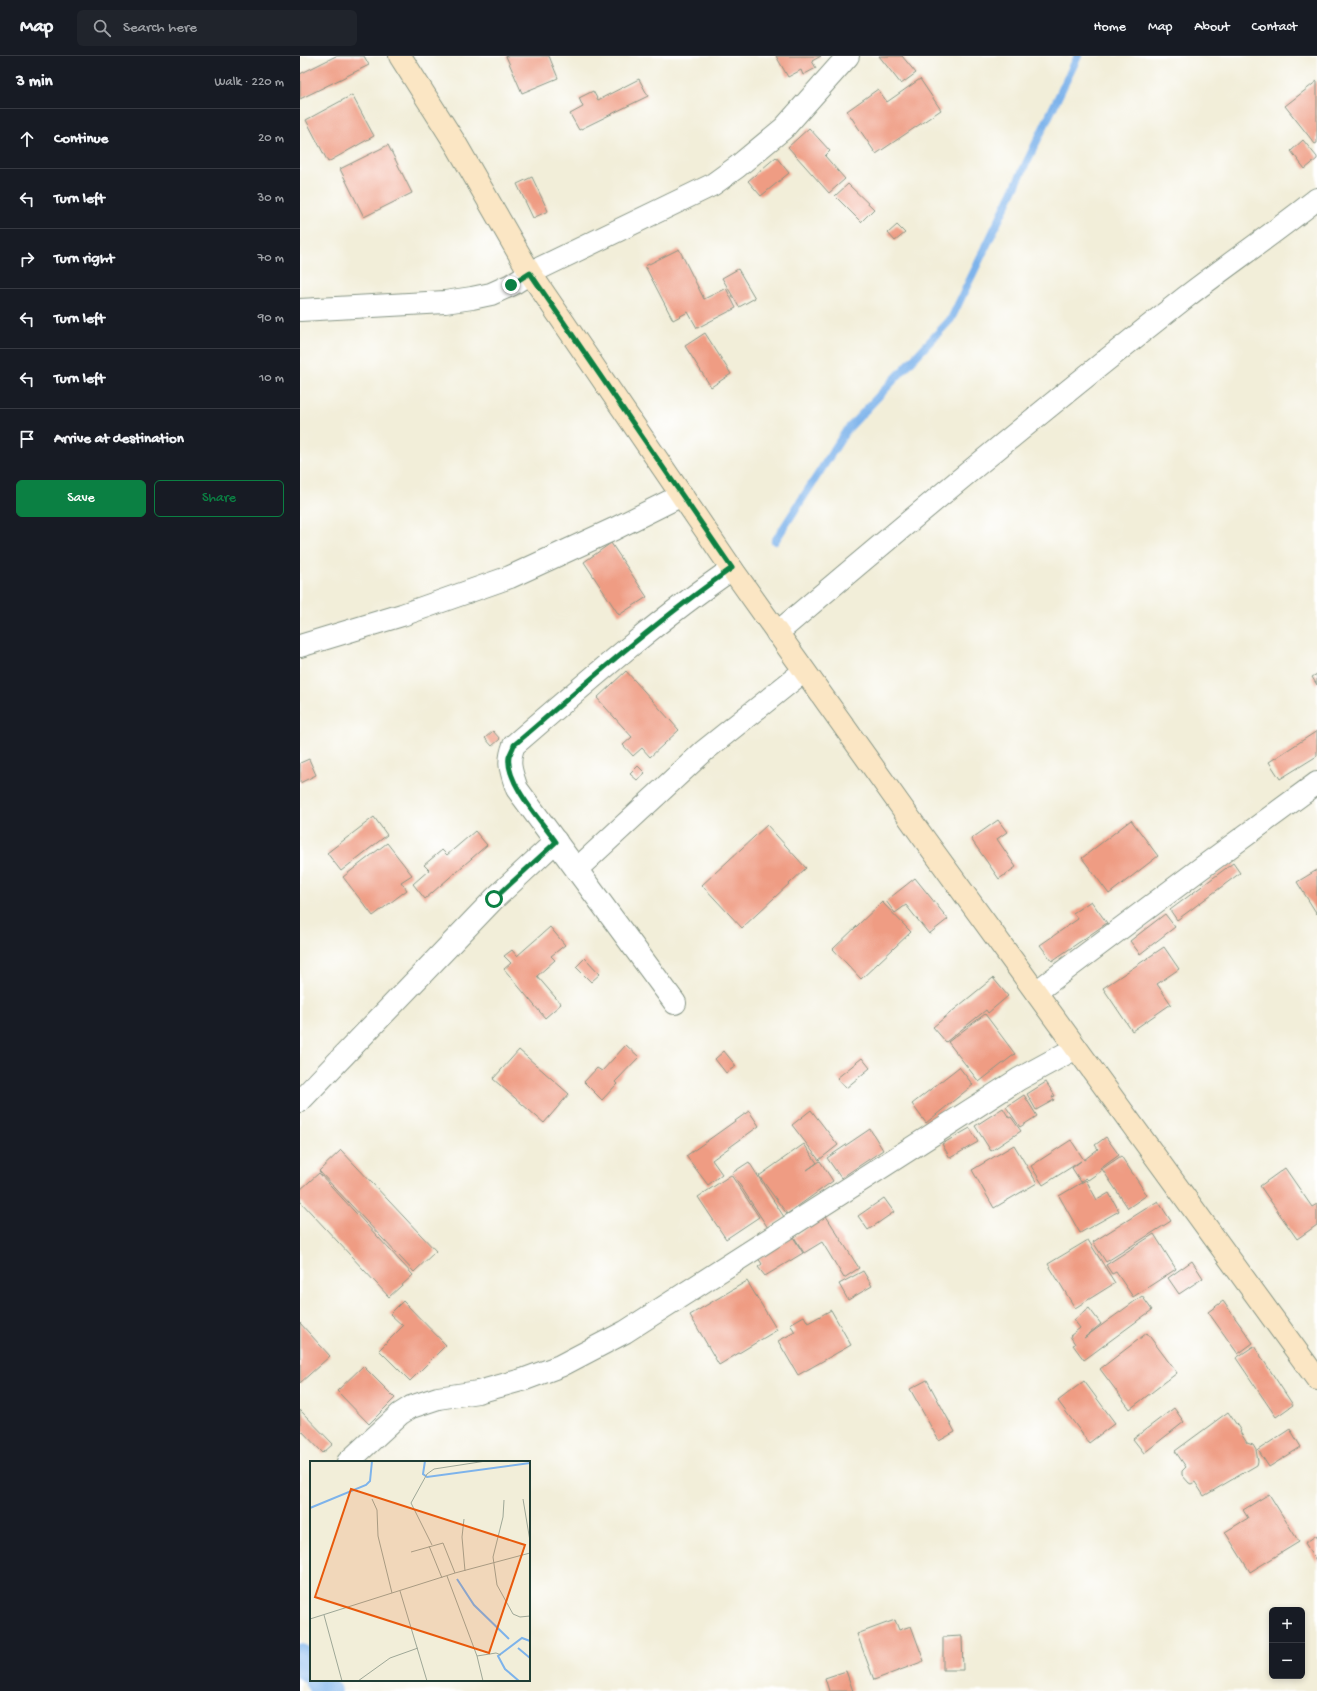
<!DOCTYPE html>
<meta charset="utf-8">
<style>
body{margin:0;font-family:"Gochi Hand",sans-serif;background:#20242c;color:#f1f3f6}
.controls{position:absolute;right:12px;bottom:12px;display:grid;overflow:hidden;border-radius:6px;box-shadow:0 2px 6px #0003}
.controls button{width:36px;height:36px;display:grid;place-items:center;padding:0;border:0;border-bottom:1px solid #363941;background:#171b24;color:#f1f3f6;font:20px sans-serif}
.stop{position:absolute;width:12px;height:12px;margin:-9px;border:3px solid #0b8043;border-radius:50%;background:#fff}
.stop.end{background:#0b8043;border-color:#fff;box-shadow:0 1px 4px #0008}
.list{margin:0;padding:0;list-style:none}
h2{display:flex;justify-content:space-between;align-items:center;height:52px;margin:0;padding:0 16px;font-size:17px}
h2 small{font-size:13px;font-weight:400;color:#9ea1a6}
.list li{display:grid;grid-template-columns:26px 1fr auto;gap:12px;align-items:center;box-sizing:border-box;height:60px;padding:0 16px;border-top:1px solid #363941}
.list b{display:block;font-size:15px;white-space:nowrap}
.list em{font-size:13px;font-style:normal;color:#9ea1a6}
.actions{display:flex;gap:8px;padding:12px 16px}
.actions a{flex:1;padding:9px 0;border:1px solid #0b8043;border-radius:6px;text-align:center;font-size:14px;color:#0b8043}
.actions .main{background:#0b8043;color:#fff}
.icon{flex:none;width:22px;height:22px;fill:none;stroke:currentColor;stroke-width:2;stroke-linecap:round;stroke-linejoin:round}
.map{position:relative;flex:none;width:1017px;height:1635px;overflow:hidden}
header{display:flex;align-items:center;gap:24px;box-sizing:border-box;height:56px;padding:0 20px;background:#171b24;border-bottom:1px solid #363941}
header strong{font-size:19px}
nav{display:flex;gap:22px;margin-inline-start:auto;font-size:14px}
.search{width:280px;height:36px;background:#20242c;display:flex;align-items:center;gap:10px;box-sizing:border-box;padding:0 14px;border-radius:6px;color:#9ea1a6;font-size:15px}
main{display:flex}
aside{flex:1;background:#171b24}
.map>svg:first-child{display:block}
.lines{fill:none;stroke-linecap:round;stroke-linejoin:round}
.stream{stroke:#7db3eb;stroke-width:8}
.canal{stroke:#7db3eb;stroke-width:28}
.building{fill:#ef9c83}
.minor-casing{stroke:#889686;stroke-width:24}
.secondary-casing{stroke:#889686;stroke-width:24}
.minor{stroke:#fff;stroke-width:22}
.secondary{stroke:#fbe6c4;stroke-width:22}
.route{stroke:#0b8043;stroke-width:5}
.inset-river{fill:none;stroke:#7db3eb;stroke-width:2}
.inset-road{fill:none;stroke:#9ea797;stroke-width:1}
.view{fill:#e8590c;fill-opacity:0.15;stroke:#e8590c;stroke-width:2}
.inset-edge{fill:none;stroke:#1f3d34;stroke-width:2}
</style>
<header>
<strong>Map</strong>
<div class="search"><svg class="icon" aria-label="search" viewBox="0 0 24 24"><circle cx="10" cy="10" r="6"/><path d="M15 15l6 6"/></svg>Search here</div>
<nav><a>Home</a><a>Map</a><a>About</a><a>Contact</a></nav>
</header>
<main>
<aside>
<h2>3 min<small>Walk · 220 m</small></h2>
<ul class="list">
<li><svg class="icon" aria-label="ahead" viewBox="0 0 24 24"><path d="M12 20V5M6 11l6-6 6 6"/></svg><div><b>Continue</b></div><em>20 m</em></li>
<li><svg class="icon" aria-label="left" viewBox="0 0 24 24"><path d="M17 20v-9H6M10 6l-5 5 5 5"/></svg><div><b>Turn left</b></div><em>30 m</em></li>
<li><svg class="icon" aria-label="right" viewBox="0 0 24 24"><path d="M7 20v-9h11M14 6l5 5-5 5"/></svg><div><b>Turn right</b></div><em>70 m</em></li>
<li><svg class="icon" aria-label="left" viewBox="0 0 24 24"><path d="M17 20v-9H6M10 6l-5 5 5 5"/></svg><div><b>Turn left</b></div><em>90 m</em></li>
<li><svg class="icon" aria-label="left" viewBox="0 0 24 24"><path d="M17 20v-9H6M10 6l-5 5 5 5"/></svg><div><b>Turn left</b></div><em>10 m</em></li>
<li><svg class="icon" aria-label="arrive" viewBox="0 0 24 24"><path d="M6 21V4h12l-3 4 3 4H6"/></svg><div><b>Arrive at destination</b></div></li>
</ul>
<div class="actions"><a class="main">Save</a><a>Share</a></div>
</aside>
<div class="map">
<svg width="1017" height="1635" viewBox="0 0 1017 1635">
<rect width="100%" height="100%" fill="#fff"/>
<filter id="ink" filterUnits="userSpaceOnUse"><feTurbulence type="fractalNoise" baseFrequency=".025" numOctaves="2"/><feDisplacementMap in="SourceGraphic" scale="8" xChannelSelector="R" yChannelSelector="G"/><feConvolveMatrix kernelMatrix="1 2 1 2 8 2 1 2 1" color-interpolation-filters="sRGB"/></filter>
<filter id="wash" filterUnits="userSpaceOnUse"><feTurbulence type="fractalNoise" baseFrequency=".012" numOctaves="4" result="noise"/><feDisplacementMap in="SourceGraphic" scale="16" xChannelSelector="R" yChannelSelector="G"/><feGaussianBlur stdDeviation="0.9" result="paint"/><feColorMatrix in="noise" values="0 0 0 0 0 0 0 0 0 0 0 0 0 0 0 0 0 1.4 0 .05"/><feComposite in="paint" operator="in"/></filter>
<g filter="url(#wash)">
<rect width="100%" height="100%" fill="#f2eed9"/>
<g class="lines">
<path class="stream" d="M475,485L546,375L651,263L778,0"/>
<g class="canal">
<path d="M0,1602L11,1615"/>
<path d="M18,1624L27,1635"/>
</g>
</g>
<g id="blocks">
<g class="building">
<path d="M36,0H64L69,9L0,43V18Z"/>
<path d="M206,0H249L258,22L222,37Z"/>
<path d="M476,0H521L512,5L516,12L503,19L501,14L488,21Z"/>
<path d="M579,0H602L616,17L601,28Z"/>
<path d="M339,23L348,40L279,74L270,58L283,51L279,42L293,35L298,44Z"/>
<path d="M620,23L641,54L576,98L547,55L578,33L587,46Z"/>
<path d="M1017,25V87L1015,88L985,50Z"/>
<path d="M52,39L74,80L28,106L6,64Z"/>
<path d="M509,72L530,95L525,100L545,123L529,137L488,91Z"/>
<path d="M1003,84L1017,101V103L1005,113L991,95Z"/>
<path d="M88,89L112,137L64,161L40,113Z"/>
<path d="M476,101L489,117L461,140L448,125Z"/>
<path d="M232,121L248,155L233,162L217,128Z"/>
<path d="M548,128L574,153L561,166L535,140Z"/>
<path d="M597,169L605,177L595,185L588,177Z"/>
<path d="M379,193L404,243L426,232L436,252L397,272L388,256L373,264L345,210Z"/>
<path d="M438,213L455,242L439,251L422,222Z"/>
<path d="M405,277L431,318L411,331L385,290Z"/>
<path d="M311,487L347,541L319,559L284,506Z"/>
<path d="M326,615L379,674L350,701L342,692L333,700L323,689L332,681L297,642Z"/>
<path d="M1017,618V629L1012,621Z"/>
<path d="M193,675L200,683L192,690L185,682Z"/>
<path d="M1017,675V700L980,723L969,706Z"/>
<path d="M9,703L16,719L0,727V707Z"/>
<path d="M338,710L345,717L337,724L330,718Z"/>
<path d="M74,761L87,779L41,815L27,797Z"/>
<path d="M698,764L707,776L697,783L716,811L699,823L671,783Z"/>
<path d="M831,764L858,800L809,838L782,802Z"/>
<path d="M467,769L506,812L442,872L402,829Z"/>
<path d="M175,775L187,789L125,843L113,828L129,814L124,809L142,794L147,799Z"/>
<path d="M87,787L112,819L101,826L107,834L73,860L43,821Z"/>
<path d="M933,807L940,817L877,864L870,854Z"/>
<path d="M1017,814V858L997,826Z"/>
<path d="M615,822L648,863L629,878L606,849L595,857L586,845Z"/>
<path d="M791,845L807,867L752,905L740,889L778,863L773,857Z"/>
<path d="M582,846L611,876L561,923L533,893Z"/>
<path d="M865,858L875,871L840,898L830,885Z"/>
<path d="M250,871L265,889L251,900L255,904L237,920L261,948L245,962L204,913L211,907L204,900L212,894L217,900Z"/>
<path d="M864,891L879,913L857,928L871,948L832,975L803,932Z"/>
<path d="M285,902L300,918L291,926L276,911Z"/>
<path d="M693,922L708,940L688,957L686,954L646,986L633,971Z"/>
<path d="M685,958L715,998L679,1026L648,986Z"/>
<path d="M326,989L339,1001L315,1026L317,1028L302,1044L284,1026L297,1012L302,1015Z"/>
<path d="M219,994L269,1038L244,1067L193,1023Z"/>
<path d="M424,995L436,1010L426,1017L415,1003Z"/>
<path d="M562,1002L570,1012L546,1032L537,1022Z"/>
<path d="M659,1011L673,1029L626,1067L612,1048Z"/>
<path d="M746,1026L755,1040L752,1041L754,1044L736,1054L727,1038Z"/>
<path d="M724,1039L737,1060L720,1071L706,1051Z"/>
<path d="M703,1052L709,1062L711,1061L721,1075L691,1095L675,1070Z"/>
<path d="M511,1054L538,1089L519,1104L492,1069Z"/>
<path d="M449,1055L459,1070L412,1104L422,1118L408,1129L386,1100Z"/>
<path d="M670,1072L678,1086L650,1102L642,1088Z"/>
<path d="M570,1073L583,1094L541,1122L527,1102Z"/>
<path d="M806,1081L819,1099L800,1113L801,1115L788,1124L786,1122L781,1126L772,1112L781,1105L743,1129L731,1110L771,1084L784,1104L798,1093L795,1089Z"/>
<path d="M504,1088L517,1107L507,1114L520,1105L533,1125L487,1158L459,1120Z"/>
<path d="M714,1089L737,1127L694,1152L672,1114Z"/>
<path d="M41,1094L136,1195L114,1216L19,1115Z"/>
<path d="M821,1100L847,1139L828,1152L802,1113Z"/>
<path d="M449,1106L484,1161L468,1172L432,1117Z"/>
<path d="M985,1112L1012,1151L1017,1148V1169L997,1183L960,1130Z"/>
<path d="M19,1117L113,1219L89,1241L0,1145V1134Z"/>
<path d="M431,1119L459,1161L426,1183L398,1141Z"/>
<path d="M786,1124L797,1144L809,1137L819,1155L780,1177L759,1140Z"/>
<path d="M584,1142L594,1156L568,1174L558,1160Z"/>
<path d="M858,1145L871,1165L806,1206L793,1186Z"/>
<path d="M526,1160L559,1212L544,1222L522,1186L504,1197L494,1181Z"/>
<path d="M854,1178L876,1213L833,1241L816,1216L812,1218L806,1209Z"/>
<path d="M493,1181L503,1197L465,1220L458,1211L462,1208L458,1202Z"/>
<path d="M788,1184L815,1227L775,1252L748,1208Z"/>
<path d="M892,1205L903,1222L879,1238L868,1222Z"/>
<path d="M563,1215L572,1230L548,1244L539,1228Z"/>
<path d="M447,1225L477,1274L419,1309L390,1259Z"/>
<path d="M842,1240L852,1254L784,1304L773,1289L775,1288L770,1280L780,1272L774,1264L789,1252L801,1268L784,1282Z"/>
<path d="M103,1245L146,1289L110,1325L79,1294L103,1270L90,1258Z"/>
<path d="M923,1245L953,1287L938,1298L908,1256Z"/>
<path d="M531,1254L551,1289L498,1319L478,1285L495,1276L490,1268L504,1260L508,1267Z"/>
<path d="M0,1267L30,1300L0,1327Z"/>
<path d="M847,1277L877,1317L830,1353L800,1313Z"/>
<path d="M954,1290L993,1349L976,1361L936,1302Z"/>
<path d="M63,1310L95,1342L69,1368L37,1335Z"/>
<path d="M627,1324L655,1376L639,1385L610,1333Z"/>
<path d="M784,1325L815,1367L789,1387L758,1345Z"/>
<path d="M874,1352L884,1366L844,1397L833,1383Z"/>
<path d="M0,1354L33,1388L23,1397L0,1373Z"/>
<path d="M928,1356L941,1375L940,1376L947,1387L953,1389L956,1394L958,1405L957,1409L904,1440L895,1426L891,1428L889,1427L882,1419V1415L886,1411L875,1395Z"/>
<path d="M990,1373L1001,1391L969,1411L958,1394Z"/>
<path d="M969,1438L999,1486L950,1516L925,1476L948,1462L943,1454Z"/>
<path d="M1017,1479V1506L1005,1487Z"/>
<path d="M595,1564L599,1574L611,1570L624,1605L574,1624L557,1578Z"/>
<path d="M662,1580L663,1614H643V1581Z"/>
<path d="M546,1615L553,1635H529L525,1622Z"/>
</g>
</g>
</g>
<g filter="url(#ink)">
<use href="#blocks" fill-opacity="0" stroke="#889686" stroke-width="1"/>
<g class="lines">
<defs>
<g id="minor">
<path d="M0,254L145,246L172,242L191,238L211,229L230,217L412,129L437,111L484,72L548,0"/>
<path d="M477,577C611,463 747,350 886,241C929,208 974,177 1017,143"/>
<path d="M0,590L102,559L210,521L314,473L382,439"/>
<path d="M277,813L404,695L504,615"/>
<path d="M736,936L900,813L1017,727"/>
<path d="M375,947L217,733C211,715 207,707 214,689C285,628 355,566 432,513"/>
<path d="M0,1045L194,843L256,785"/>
<path d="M48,1406L100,1358L111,1351L138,1342L178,1336L225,1323L260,1310L325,1276L719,1023L776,992"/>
</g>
<path id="secondary" d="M100,0L157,90L230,217L432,513L620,777L1017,1323"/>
</defs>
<use href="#minor" class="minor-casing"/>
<use href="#secondary" class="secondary-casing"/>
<use href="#minor" class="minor"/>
<use href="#secondary" class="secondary"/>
</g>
</g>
<g class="lines" filter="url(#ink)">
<path class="route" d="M194,843L256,786C242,766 205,726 209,701C210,697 213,693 214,689C285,628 355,566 432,512L230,217L211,229"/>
</g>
<g transform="translate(10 1405)">
<rect width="220" height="220" fill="#f2eed9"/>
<path class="inset-river" d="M115,0L113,13L117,16L220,2M0,47L56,24L60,20L62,0M147,118L164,144L199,178M208,187L220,197M209,220L195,208L188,195L212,177L220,180"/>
<path class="inset-road" d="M62,38L67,49L68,75L82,132M213,38L220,80M194,39L193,56L183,96L187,124L203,153L210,156L220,155M154,58L152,76L155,110M122,84L101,42L117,13L124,8L176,0M119,85L132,117M101,91L133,82L145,112M137,115L167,195L173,220M90,130L117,220M14,154L32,220M0,158L145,112L220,92M167,195L186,192L191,194M48,220L80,197L108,187"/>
<path class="view" d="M41,28L215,84L179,192L5,136Z"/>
<rect width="220" height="220" class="inset-edge"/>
</g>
</svg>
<div class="controls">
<button>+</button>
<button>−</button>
</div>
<div class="stop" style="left:194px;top:843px"></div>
<div class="stop end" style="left:211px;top:229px"></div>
</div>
</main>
